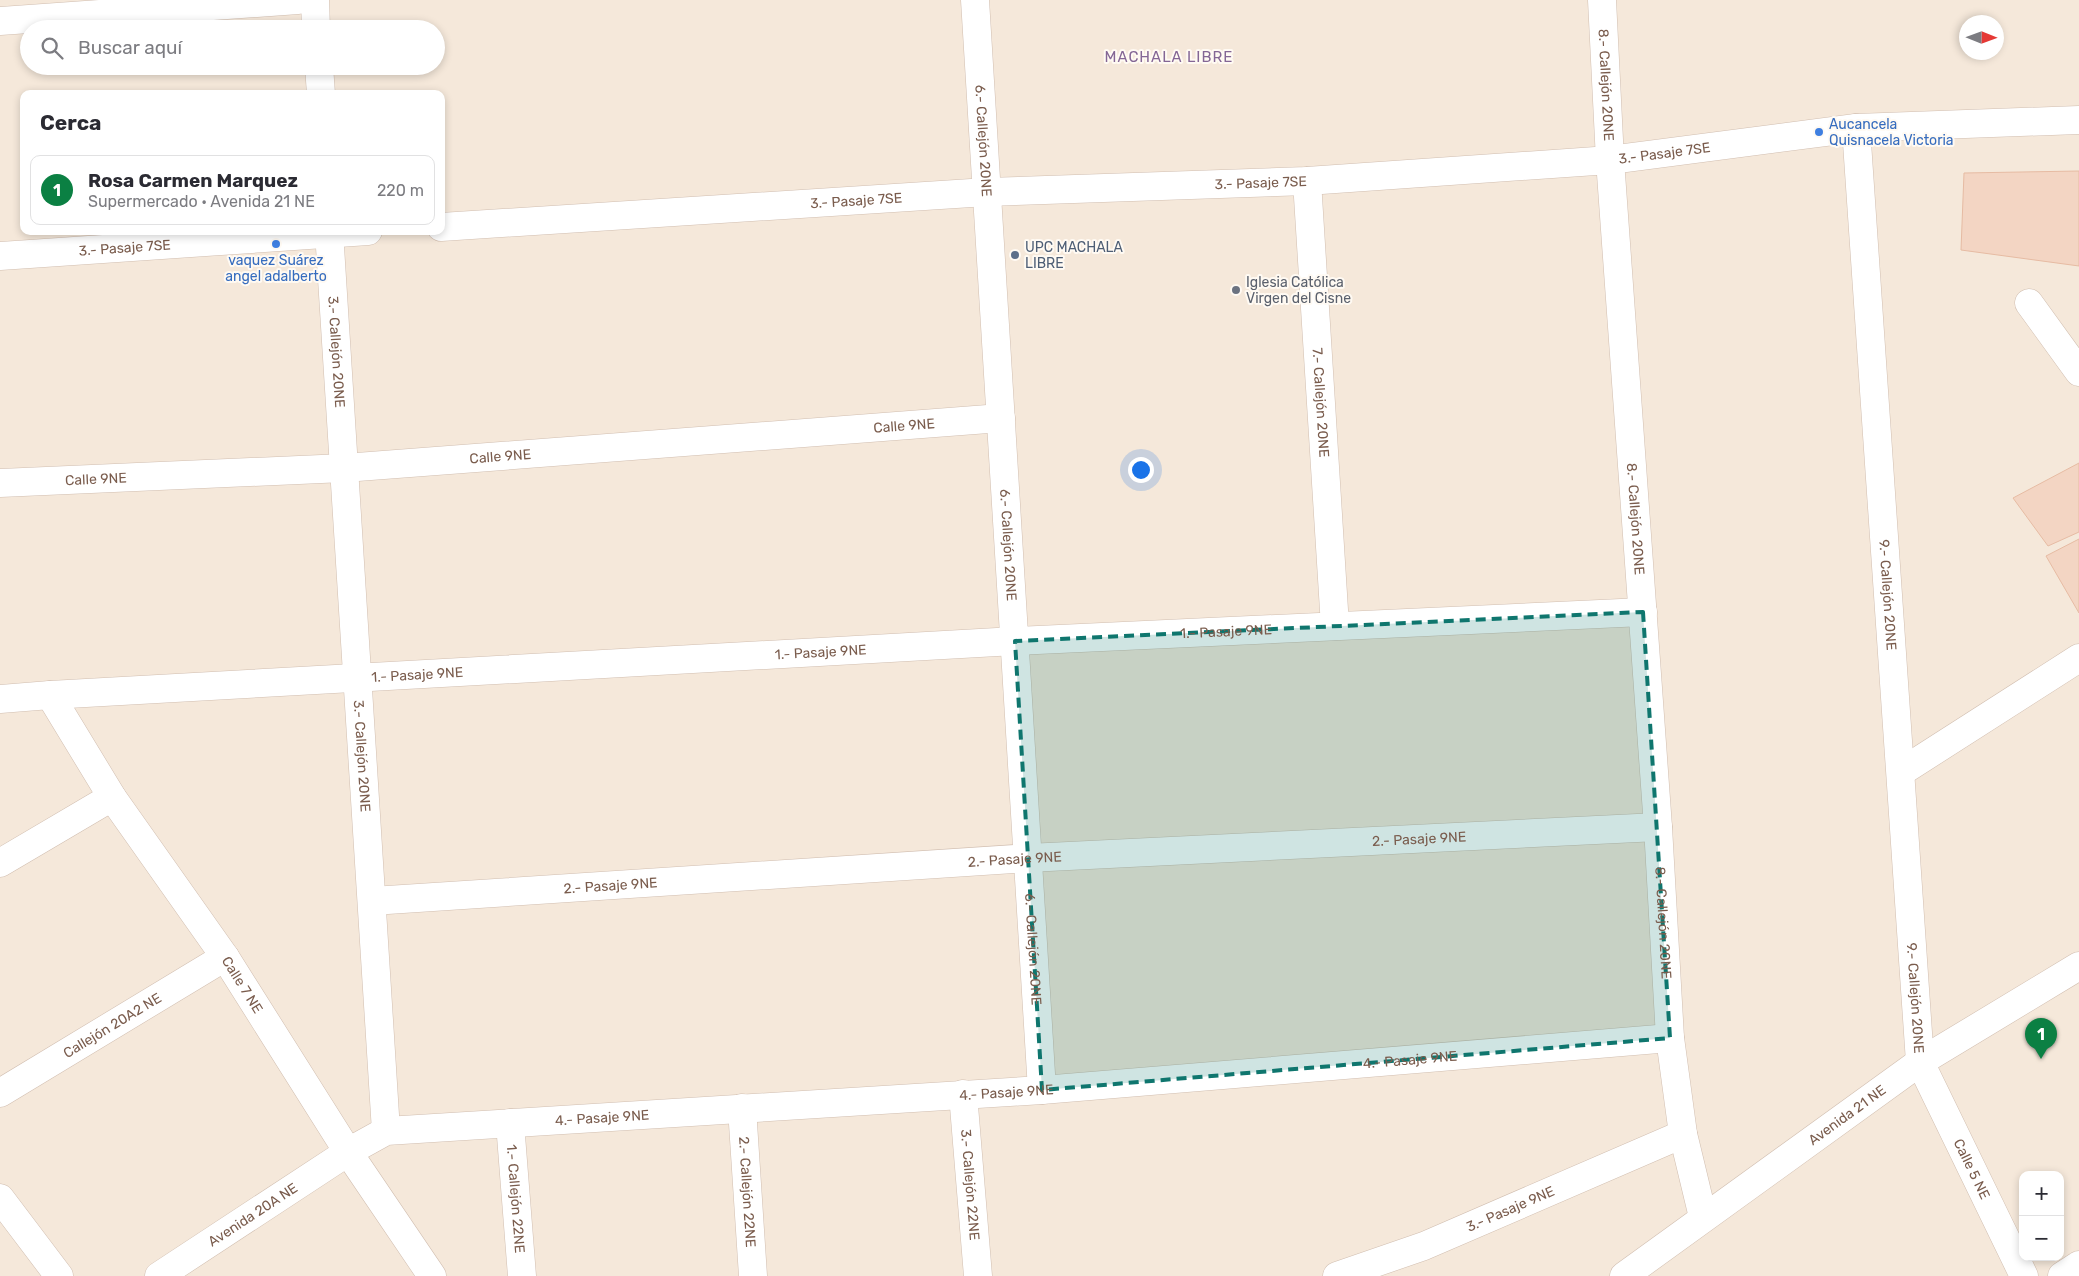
<!DOCTYPE html>
<html lang="es">
<meta charset="utf-8">
<style>
body{margin:0;font-family:Rubik,sans-serif;background:#f2f2f3;color:#2b2b33}
.controls{position:absolute;right:15px;bottom:15px;display:grid;overflow:hidden;border-radius:10px;box-shadow:0 2px 8px #0003}
.controls button{width:45px;height:45px;display:grid;place-items:center;padding:0;border:0;border-bottom:1px solid #e1e1e2;background:#fff;color:#2b2b33;font:25px sans-serif}
.compass{position:absolute;left:1959px;top:15px;width:45px;height:45px;border-radius:50%;background:#fff;box-shadow:0 2px 8px #0003;rotate:91deg}
.you{position:absolute;left:1140px;top:469px;width:18px;height:18px;margin:-12px;border:4px solid #fff;border-radius:50%;background:#1a73e8;box-shadow:0 0 0 8px #1a73e833}
.badge{display:grid;place-items:center;width:32px;height:32px;border-radius:50%;background:#0b8043;color:#fff;font-size:16px;font-weight:700}
.pin{position:absolute;translate:-50% -41px;filter:drop-shadow(0 1px 2px #0008)}
.pin::after{content:'';position:absolute;top:26px;width:18px;height:15px;background:inherit;clip-path:polygon(0 0,100% 0,50% 100%)}
.list{margin:0;padding:0;list-style:none}
h2{display:flex;justify-content:space-between;align-items:center;height:65px;margin:0;padding:0 20px;font-size:21px}
h2 small{font-size:16px;font-weight:400;color:#7c7c81}
.list li{display:grid;grid-template-columns:32px 1fr auto;gap:15px;align-items:center;box-sizing:border-box;height:70px;margin:0 10px 10px;padding:0 10px;border:1px solid #e1e1e2;border-radius:10px}
.list b{display:block;font-size:19px;white-space:nowrap}
.list p{margin:0;font-size:16px;white-space:nowrap;color:#7c7c81}
.list em{font-size:16px;font-style:normal;color:#7c7c81}
.icon{flex:none;width:28px;height:28px;fill:none;stroke:currentColor;stroke-width:2;stroke-linecap:round;stroke-linejoin:round}
.map{position:relative;flex:none;width:2079px;height:1276px;overflow:hidden}
.search{position:absolute;background:#fff;box-shadow:0 2px 8px #0003;left:20px;top:20px;width:425px;height:55px;display:flex;align-items:center;gap:12px;box-sizing:border-box;padding:0 18px;border-radius:28px;color:#7c7c81;font-size:19px}
.panel{position:absolute;background:#fff;box-shadow:0 2px 8px #0003;left:20px;top:90px;width:425px;height:145px;border-radius:10px}
.map>svg:first-child{display:block}
.residential{fill:#f5e8da;fill-rule:evenodd}
.building{fill:#f3d5c3;stroke:#e6bba3}
.lines{fill:none;stroke-linecap:round;stroke-linejoin:round}
.minor-casing{stroke:#d1beb0;stroke-width:29}
.minor{stroke:#fff;stroke-width:28}
.marked{fill:#0f766e;fill-opacity:0.2;stroke:#0f766e;stroke-width:4;stroke-dasharray:10 6;stroke-linejoin:round}
.shop-dot{fill:#3f7fe0;stroke:#fffaf3;stroke-width:2}
.service-dot{fill:#5c6f8a;stroke:#fffaf3;stroke-width:2}
.worship-dot{fill:#6b7280;stroke:#fffaf3;stroke-width:2}
.labels{text-anchor:middle;dominant-baseline:central;stroke-width:4;stroke-linejoin:round;paint-order:stroke}
.street-label{font-size:14px;fill:#7a5c4d;stroke:#fffaf3}
.shop-label{font-size:14px;fill:#366cbe;stroke:#fffaf3;text-anchor:start}
.service-label{font-size:14px;fill:#4e5e75;stroke:#fffaf3;text-anchor:start}
.worship-label{font-size:14px;fill:#5b616d;stroke:#fffaf3;text-anchor:start}
.neighbourhood-label{font-size:15px;letter-spacing:1px;fill:#846695;stroke:#fffaf3}
</style>
<div class="map">
<svg width="2079" height="1276" viewBox="0 0 2079 1276">
<rect width="100%" height="100%" fill="#fdf6ec"/>
<path class="residential" d="M0,0H2079V1276H0ZM1966,22H1996V52H1966ZM29,29H436V66H29ZM24,94H441V231H24ZM2023,1175H2060V1257H2023Z"/>
<g class="building">
<path d="M2079,171V266L1961,250L1964,173Z"/>
<path d="M2079,463V532L2048,546L2013,498Z"/>
<path d="M2079,539V613L2046,556Z"/>
</g>
<g class="lines">
<defs>
<g id="minor">
<path d="M315,0L316,29"/>
<path id="s1" d="M975,0L1042,1090"/>
<path id="s2" d="M1602,0L1610,160L1658,827L1670,1038L1683,1134L1703,1217"/>
<path d="M0,21L298,0"/>
<path d="M319,66L321,94"/>
<path id="s3" d="M1856,128L1920,1062L2024,1276"/>
<path id="s4" d="M1307,181L1335,626"/>
<path id="s5" d="M441,227L987,192L1307,181L1610,160L1856,128L2079,120"/>
<path id="s6" d="M329,231L386,1131"/>
<path id="s7" d="M0,256L368,231"/>
<path d="M2029,303L2079,372"/>
<path id="s8" d="M0,483L344,468L1001,418"/>
<path id="s9" d="M50,695L112,797L225,957L348,1152L432,1276"/>
<path id="s10" d="M0,699L50,695L1015,641L1643,612"/>
<path d="M1901,772L2079,658"/>
<path d="M0,863L112,797"/>
<path id="s11" d="M372,901L1028,858L1658,827"/>
<path id="s12" d="M0,1093L225,957"/>
<path id="s13" d="M963,1094L978,1276"/>
<path id="s14" d="M742,1108L753,1276"/>
<path id="s15" d="M510,1123L522,1276"/>
<path d="M0,1198L59,1276"/>
<path id="s16" d="M159,1276L348,1152L386,1131L1042,1090L1670,1038"/>
<path id="s17" d="M1337,1276L1424,1246L1683,1134"/>
<path id="s18" d="M1624,1276L1920,1062L2079,966"/>
<path d="M2062,1276L2079,1265"/>
</g>
</defs>
<use href="#minor" class="minor-casing"/>
<use href="#minor" class="minor"/>
</g>
<path class="marked" d="M1643,612L1670,1038L1042,1090L1015,641Z"/>
<g class="shop-dot">
<circle cx="1819" cy="132" r="5"/>
<circle cx="276" cy="244" r="5"/>
</g>
<circle class="service-dot" cx="1015" cy="255" r="5"/>
<circle class="worship-dot" cx="1236" cy="290" r="5"/>
<g class="labels">
<g class="street-label">
<text stroke="none"><textPath href="#s2" startOffset="85">8.- Callejón 20NE</textPath></text>
<text stroke="none"><textPath href="#s1" startOffset="141">6.- Callejón 20NE</textPath></text>
<text stroke="none"><textPath href="#s5" startOffset="1226">3.- Pasaje 7SE</textPath></text>
<text stroke="none"><textPath href="#s5" startOffset="821">3.- Pasaje 7SE</textPath></text>
<text stroke="none"><textPath href="#s5" startOffset="416">3.- Pasaje 7SE</textPath></text>
<text stroke="none"><textPath href="#s7" startOffset="125">3.- Pasaje 7SE</textPath></text>
<text stroke="none"><textPath href="#s6" startOffset="121">3.- Callejón 20NE</textPath></text>
<text stroke="none"><textPath href="#s4" startOffset="222">7.- Callejón 20NE</textPath></text>
<text stroke="none"><textPath href="#s8" startOffset="906">Calle 9NE</textPath></text>
<text stroke="none"><textPath href="#s8" startOffset="501">Calle 9NE</textPath></text>
<text stroke="none"><textPath href="#s8" startOffset="96">Calle 9NE</textPath></text>
<text stroke="none"><textPath href="#s2" startOffset="520">8.- Callejón 20NE</textPath></text>
<text stroke="none"><textPath href="#s1" startOffset="546">6.- Callejón 20NE</textPath></text>
<text stroke="none"><textPath href="#s3" startOffset="468">9.- Callejón 20NE</textPath></text>
<text stroke="none"><textPath href="#s10" startOffset="1228">1.- Pasaje 9NE</textPath></text>
<text stroke="none"><textPath href="#s10" startOffset="822">1.- Pasaje 9NE</textPath></text>
<text stroke="none"><textPath href="#s10" startOffset="418">1.- Pasaje 9NE</textPath></text>
<text stroke="none"><textPath href="#s6" startOffset="526">3.- Callejón 20NE</textPath></text>
<text stroke="none"><textPath href="#s11" startOffset="1049">2.- Pasaje 9NE</textPath></text>
<text stroke="none"><textPath href="#s11" startOffset="644">2.- Pasaje 9NE</textPath></text>
<text stroke="none"><textPath href="#s11" startOffset="239">2.- Pasaje 9NE</textPath></text>
<text stroke="none"><textPath href="#s2" startOffset="925">8.- Callejón 20NE</textPath></text>
<text stroke="none"><textPath href="#s1" startOffset="951">6.- Callejón 20NE</textPath></text>
<text stroke="none"><textPath href="#s9" startOffset="348">Calle 7 NE</textPath></text>
<text stroke="none"><textPath href="#s3" startOffset="872">9.- Callejón 20NE</textPath></text>
<text stroke="none"><textPath href="#s12" startOffset="131">Callejón 20A2 NE</textPath></text>
<text stroke="none"><textPath href="#s16" startOffset="1296">4.- Pasaje 9NE</textPath></text>
<text stroke="none"><textPath href="#s16" startOffset="891">4.- Pasaje 9NE</textPath></text>
<text stroke="none"><textPath href="#s18" startOffset="275">Avenida 21 NE</textPath></text>
<text stroke="none"><textPath href="#s16" startOffset="486">4.- Pasaje 9NE</textPath></text>
<text stroke="none"><textPath href="#s3" startOffset="1055">Calle 5 NE</textPath></text>
<text stroke="none"><textPath href="#s13" startOffset="91">3.- Callejón 22NE</textPath></text>
<text stroke="none"><textPath href="#s14" startOffset="84">2.- Callejón 22NE</textPath></text>
<text stroke="none"><textPath href="#s15" startOffset="76">1.- Callejón 22NE</textPath></text>
<text stroke="none"><textPath href="#s17" startOffset="186">3.- Pasaje 9NE</textPath></text>
<text stroke="none"><textPath href="#s16" startOffset="112">Avenida 20A NE</textPath></text>
</g>
<g class="shop-label">
<text x="1829" y="124">Aucancela<tspan x="1829" dy="16">Quisnacela Victoria</tspan></text>
<text x="276" y="260" text-anchor="middle">vaquez Suárez<tspan x="276" dy="16">angel adalberto</tspan></text>
</g>
<g class="service-label">
<text x="1025" y="247">UPC MACHALA<tspan x="1025" dy="16">LIBRE</tspan></text>
</g>
<g class="worship-label">
<text x="1246" y="282">Iglesia Católica<tspan x="1246" dy="16">Virgen del Cisne</tspan></text>
</g>
<g class="neighbourhood-label">
<text x="1169" y="57">MACHALA LIBRE</text>
</g>
</g>
</svg>
<div class="controls">
<button>+</button>
<button>−</button>
</div>
<svg class="compass" viewBox="-18 -18 36 36"><path d="M0-13l5 13h-10z" fill="#e53935"/><path d="M0 13l5-13h-10z" fill="#7c7c81"/></svg>
<div class="you"></div>
<div class="pin badge" style="left:2041px;top:1059px">1</div>
<div class="search"><svg class="icon" aria-label="search" viewBox="0 0 24 24"><circle cx="10" cy="10" r="6"/><path d="M15 15l6 6"/></svg>Buscar aquí</div>
<section class="panel">
<h2>Cerca<small></small></h2>
<ul class="list">
<li><span class="badge">1</span><div><b>Rosa Carmen Marquez</b><p>Supermercado · Avenida 21 NE</p></div><em>220 m</em></li>
</ul>
</section>
</div>
